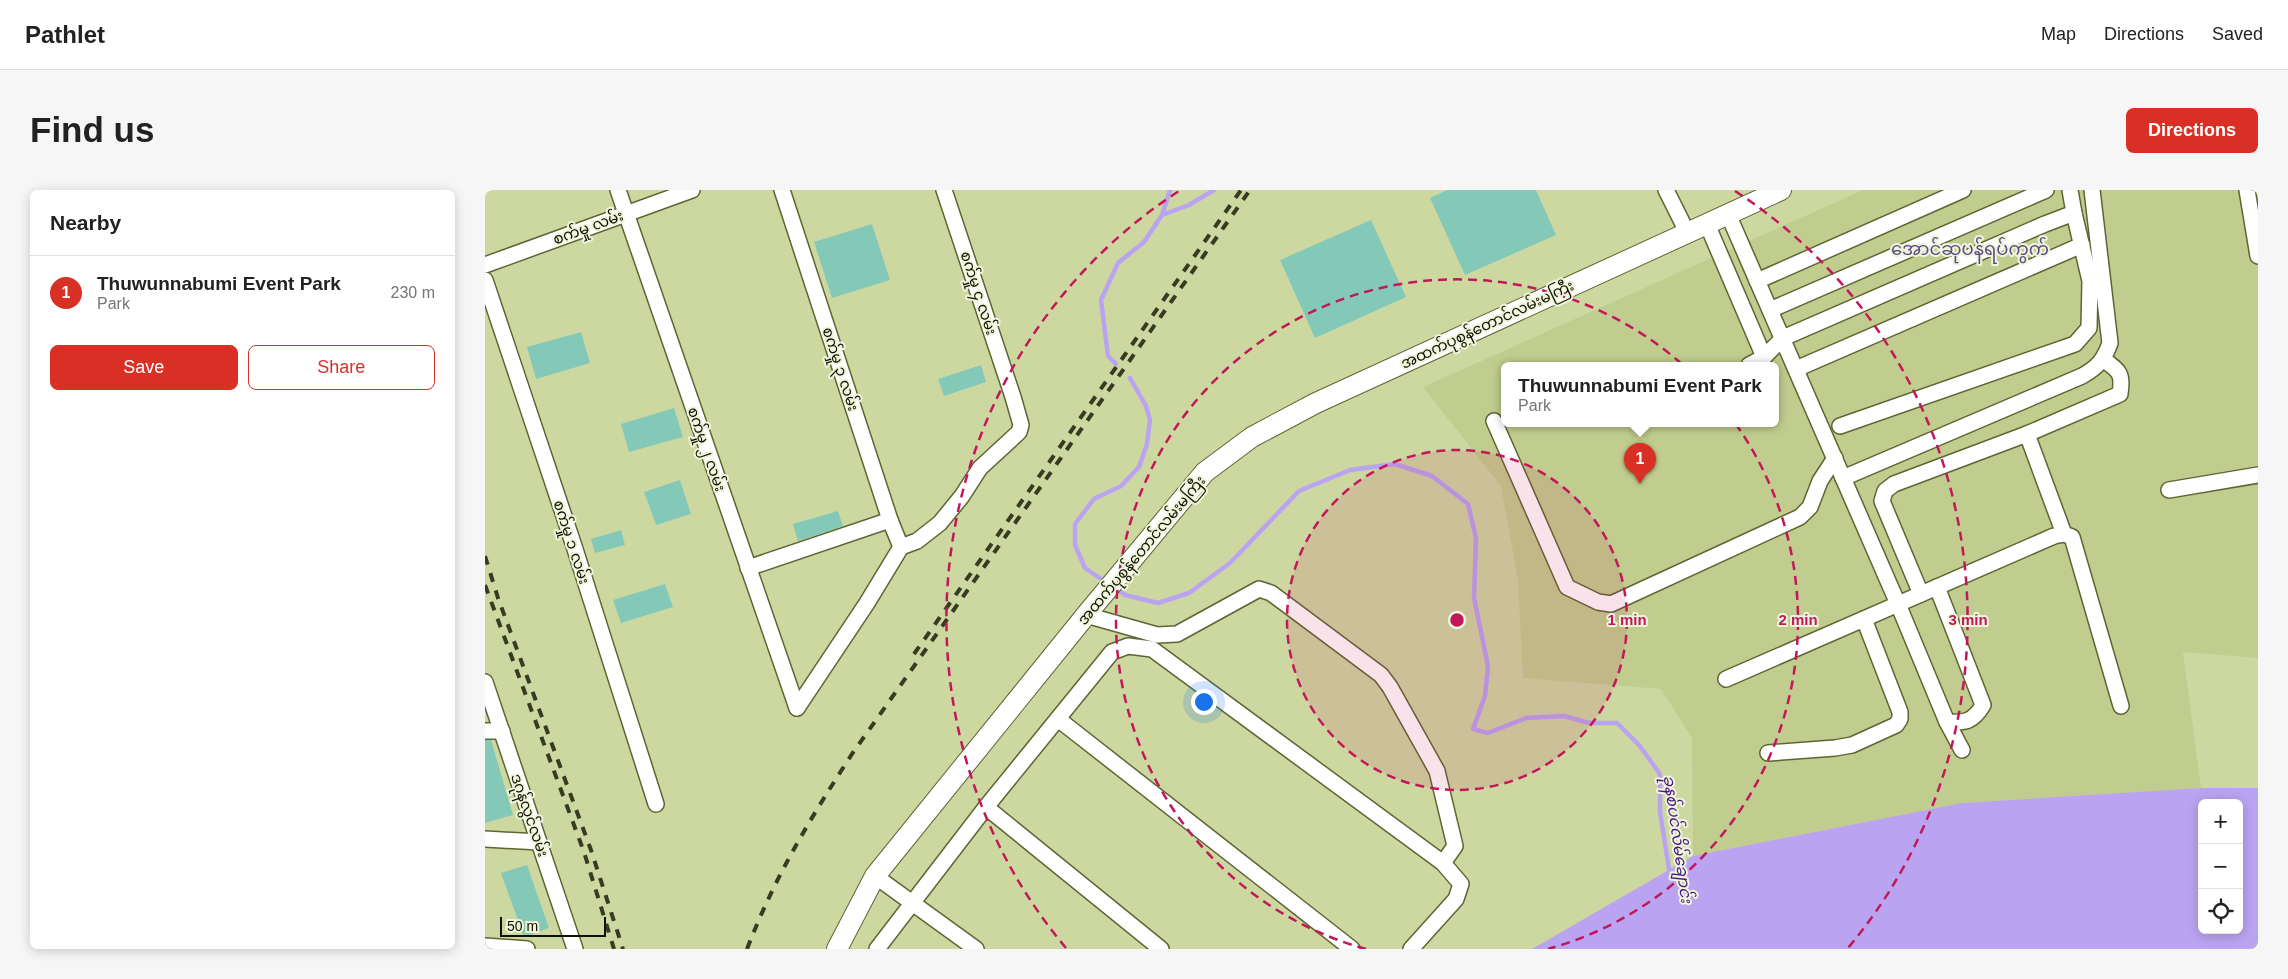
<!DOCTYPE html>
<meta charset="utf-8">
<style>
body{margin:0;font-family:Helvetica,"Noto Sans Myanmar",sans-serif;background:#f6f6f6;color:#222}
.controls{position:absolute;right:15px;bottom:15px;display:grid;overflow:hidden;border-radius:8px;box-shadow:0 2px 12px #0003}
.controls button{width:45px;height:45px;display:grid;place-items:center;padding:0;border:0;border-bottom:1px solid #e0e0e0;background:#fff;color:#222;font:25px sans-serif}
.scale{position:absolute;left:15px;bottom:12px;width:106px;box-sizing:border-box;padding-left:5px;border:2px solid #0e1100;border-top:0;font-size:14px;line-height:18px;white-space:nowrap;color:#0e1100;-webkit-text-stroke:4px #eff5da;paint-order:stroke}
.you{position:absolute;left:718px;top:511px;width:18px;height:18px;margin:-12px;border:4px solid #fff;border-radius:50%;background:#1a73e8;box-shadow:0 0 0 8px #1a73e833}
.badge{display:grid;place-items:center;width:32px;height:32px;border-radius:50%;background:#d93025;color:#fff;font-size:16px;font-weight:700}
.pin{position:absolute;translate:-50% -41px;filter:drop-shadow(0 1px 2px #0008)}
.pin::after{content:'';position:absolute;top:26px;width:18px;height:15px;background:inherit;clip-path:polygon(0 0,100% 0,50% 100%)}
.popup{position:absolute;left:1016px;top:172px;width:278px;height:65px;box-sizing:border-box;display:grid;place-content:center;border-radius:8px;background:#fff;filter:drop-shadow(0 1px 4px #0005);font-size:16px;white-space:nowrap;color:#767676}
.popup b{font-size:19px;color:#222}
.popup::after{content:'';position:absolute;left:50%;top:100%;margin-left:-10px;border:10px solid transparent;border-top-color:#fff}
.list{margin:0;padding:0;list-style:none}
h2{display:flex;justify-content:space-between;align-items:center;height:65px;margin:0;padding:0 20px;font-size:21px}
h2 small{font-size:16px;font-weight:400;color:#767676}
.list li{display:grid;grid-template-columns:32px 1fr auto;gap:15px;align-items:center;box-sizing:border-box;height:75px;padding:0 20px;border-top:1px solid #e0e0e0}
.list b{display:block;font-size:19px;white-space:nowrap}
.list p{margin:0;font-size:16px;white-space:nowrap;color:#767676}
.list em{font-size:16px;font-style:normal;color:#767676}
.actions{display:flex;gap:10px;padding:15px 20px}
.actions a{flex:1;padding:11px 0;border:1px solid #d93025;border-radius:8px;text-align:center;font-size:18px;color:#d93025}
.actions .main{background:#d93025;color:#fff}
.icon{flex:none;width:28px;height:28px;fill:none;stroke:currentColor;stroke-width:2;stroke-linecap:round;stroke-linejoin:round}
.map{position:relative;flex:none;width:1773px;height:759px;overflow:hidden;border-radius:8px}
header{display:flex;align-items:center;gap:30px;box-sizing:border-box;height:70px;padding:0 25px;background:#fff;border-bottom:1px solid #e0e0e0}
header strong{font-size:24px}
nav{display:flex;gap:28px;margin-inline-start:auto;font-size:18px}
.intro{display:flex;align-items:center;justify-content:space-between;box-sizing:border-box;height:120px;padding:0 30px}
h1{margin:0;font-size:35px}
.button{padding:12px 22px;border-radius:8px;background:#d93025;color:#fff;font-size:18px;font-weight:700}
main{display:flex;gap:30px;padding:0 30px}
aside{flex:1;background:#fff;border-radius:8px;box-shadow:0 2px 12px #0003}
.map>svg:first-child{display:block}
.built{fill:#c1cd8e;fill-rule:evenodd}
.water{fill:#baa3f1;fill-rule:evenodd}
.lines{fill:none;stroke-linecap:round;stroke-linejoin:round}
.stream{stroke:#baa3f1;stroke-width:4.5}
.building{fill:#84c9b8}
.minor-casing{stroke:#5d6533;stroke-width:18}
.major-casing{stroke:#5d6533;stroke-width:22}
.minor{stroke:#fff;stroke-width:15}
.major{stroke:#fff;stroke-width:20}
.rail{stroke:#363b22;stroke-width:4;stroke-dasharray:9 9;stroke-linecap:butt}
.ring{fill:none;stroke:#c2185b;stroke-width:2.5;stroke-dasharray:9 6}
.labels{text-anchor:middle;dominant-baseline:central;stroke-width:4;stroke-linejoin:round;paint-order:stroke}
.street-label{font-size:15px;fill:#0e1100;stroke:#eff5da}
.water-label{font-size:16px;font-style:italic;fill:#491687;stroke:#eff5da}
.quarter-label{font-size:18px;fill:#5e4a88;stroke:#eff5da}
.centre{fill:#c2185b;stroke:#eff5da;stroke-width:2.5}
.ring-label{font-size:15px;text-anchor:middle;font-weight:bold;fill:#c2185b;stroke:#eff5da;stroke-width:4;stroke-linejoin:round;paint-order:stroke}
</style>
<header>
<strong>Pathlet</strong>
<nav><a>Map</a><a>Directions</a><a>Saved</a></nav>
</header>
<div class="intro"><h1>Find us</h1><a class="button">Directions</a></div>
<main>
<aside>
<h2>Nearby<small></small></h2>
<ul class="list">
<li><span class="badge">1</span><div><b>Thuwunnabumi Event Park</b><p>Park</p></div><em>230 m</em></li>
</ul>
<div class="actions"><a class="main">Save</a><a>Share</a></div>
</aside>
<div class="map">
<svg width="1773" height="759" viewBox="0 0 1773 759">
<rect width="100%" height="100%" fill="#cdd8a1"/>
<path class="built" d="M1378,0H1773V468L1698,462L1716,598L1477,613L1208,666L1207,548L1176,499L1038,488L1033,389L1016,296L938,197ZM1020,175H1290V233H1020Z"/>
<path class="water" d="M1716,598H1773V759H1047L1208,666L1477,613ZM1717,613H1754V740H1717Z"/>
<g class="lines">
<g class="stream">
<path d="M677,25L704,15L729,0"/>
<path d="M631,174L623,166L616,110L633,73L659,52L677,25L685,0"/>
<path d="M622,393L600,378L590,355V334L609,309L636,296L654,277L662,254L665,230L661,216L645,188"/>
<path d="M631,398L640,405L673,413L704,403L745,373L814,301L865,280L910,274L947,286L983,314L991,348L989,408L1003,476L1000,506L988,539L1003,543L1041,528L1079,526L1104,533H1132L1154,555L1175,584V622L1185,685"/>
</g>
</g>
<g class="building">
<path d="M962,0H1051L1071,45L980,85L945,8Z"/>
<path d="M886,30L921,107L830,148L795,70Z"/>
<path d="M387,34L405,90L347,108L329,52Z"/>
<path d="M96,142L105,173L51,189L42,157Z"/>
<path d="M496,175L501,192L459,206L453,189Z"/>
<path d="M189,218L198,247L144,262L136,234Z"/>
<path d="M195,290L206,324L171,335L159,302Z"/>
<path d="M353,321L358,336L313,351L308,334Z"/>
<path d="M136,340L140,355L110,363L106,349Z"/>
<path d="M180,394L188,417L136,433L128,410Z"/>
<path d="M0,550H6L28,625L0,633Z"/>
<path d="M42,675L64,738L39,747L16,683Z"/>
</g>
<g class="lines">
<defs>
<g id="minor">
<path d="M133,0L312,518"/>
<path d="M297,0L405,330L416,357"/>
<path d="M1181,0L1202,42"/>
<path d="M1762,0L1773,66"/>
<path d="M1243,24L1413,414L1462,532L1477,560"/>
<path d="M1222,34L1279,167"/>
<path d="M0,75L207,0"/>
<path d="M0,90L89,356L171,614"/>
<path d="M1272,91L1478,0"/>
<path d="M1285,120L1561,0"/>
<path d="M1264,175L1279,167L1298,148L1560,34L1589,23L1585,0"/>
<path d="M1311,179L1597,55"/>
<path d="M1009,231L1082,397L1113,412L1126,414L1315,327L1325,317L1335,291L1350,268"/>
<path d="M1355,236L1590,154L1604,138L1605,91L1589,23"/>
<path d="M1542,244L1579,344"/>
<path d="M1358,288L1597,186C1613,177 1619,170 1625,153L1607,0"/>
<path d="M1684,300L1773,285"/>
<path d="M263,378L405,330"/>
<path d="M1452,397L1498,515C1488,532 1480,533 1462,532"/>
<path d="M1436,404L1397,311L1400,301L1409,294L1542,244L1635,204C1638,184 1635,181 1619,170"/>
<path d="M601,425L672,445L692,444L774,399L786,403L896,485L905,497L952,581L970,656L958,673"/>
<path d="M1241,489L1569,346L1579,344L1587,347L1636,516"/>
<path d="M0,492L90,759"/>
<path d="M312,518L382,413L416,357L432,351L455,333L477,306L495,278L534,242L536,235L528,207L459,0"/>
<path d="M573,529L867,759"/>
<path d="M0,541H17"/>
<path d="M1283,563L1350,558L1367,555L1411,535L1415,529V522L1379,429"/>
<path d="M501,617L676,759"/>
<path d="M0,649L54,652"/>
<path d="M390,686L491,759"/>
<path d="M0,756L42,759"/>
<path d="M392,759L501,617L627,462L643,456L667,459L958,673L976,694L971,709L926,759"/>
</g>
<path id="major" d="M352,759L390,686L601,425L720,282L767,247L831,213L1296,0"/>
</defs>
<use href="#minor" class="minor-casing"/>
<use href="#major" class="major-casing"/>
<use href="#minor" class="minor"/>
<use href="#major" class="major"/>
<g class="rail">
<path d="M0,366L13,408L106,660L138,759"/>
<path d="M0,395L99,662L129,759"/>
<path d="M429,464L756,0"/>
<path d="M262,759C290,686 325,629 367,564L765,0"/>
</g>
</g>
<circle cx="972" cy="430" r="170" fill="#c2185b" fill-opacity=".12"/>
<g class="ring">
<circle cx="972" cy="430" r="170"/>
<path d="M881 759A341 341 0 1 1 1063 759"/>
<path d="M581 758A511 511 0 0 1 694 1M1250 1A511 511 0 0 1 1363 758"/>
</g>
<g class="labels">
<g class="street-label">
<text transform="translate(103 37) rotate(-20)">စက်မှု လမ်း</text>
<text transform="translate(494 103) rotate(72)">စက်မှု ၄ လမ်း</text>
<text transform="translate(1002 134) rotate(-25)">အထက်ပုစွန်တောင်လမ်းမကြီး</text>
<text transform="translate(356 179) rotate(72)">စက်မှု ၃ လမ်း</text>
<text transform="translate(222 259) rotate(71)">စက်မှု ၂ လမ်း</text>
<text transform="translate(87 352) rotate(72)">စက်မှု ၁ လမ်း</text>
<text transform="translate(656 360) rotate(-50)">အထက်ပုစွန်တောင်လမ်းမကြီး</text>
<text transform="translate(45 625) rotate(71)">ဒဂုန်လွင်လမ်း</text>
</g>
<g class="water-label">
<text transform="translate(1193 649) rotate(82)">ခုနစ်ပင်လိမ်ချောင်း</text>
</g>
<g class="quarter-label">
<text x="1485" y="59">အောင်ဆုပန်ရပ်ကွက်</text>
</g>
</g>
<circle cx="972" cy="430" r="8" class="centre"/>
<g class="ring-label">
<text x="1142" y="435">1 min</text>
<text x="1313" y="435">2 min</text>
<text x="1483" y="435">3 min</text>
</g>
</svg>
<div class="controls">
<button>+</button>
<button>−</button>
<button><svg class="icon" aria-label="locate" viewBox="0 0 24 24"><circle cx="12" cy="12" r="6"/><path d="M12 2v4M12 18v4M2 12h4M18 12h4"/></svg></button>
</div>
<div class="scale">50 m</div>
<div class="you"></div>
<div class="pin badge" style="left:1155px;top:294px">1</div>
<div class="popup"><b>Thuwunnabumi Event Park</b>Park</div>
</div>
</main>
